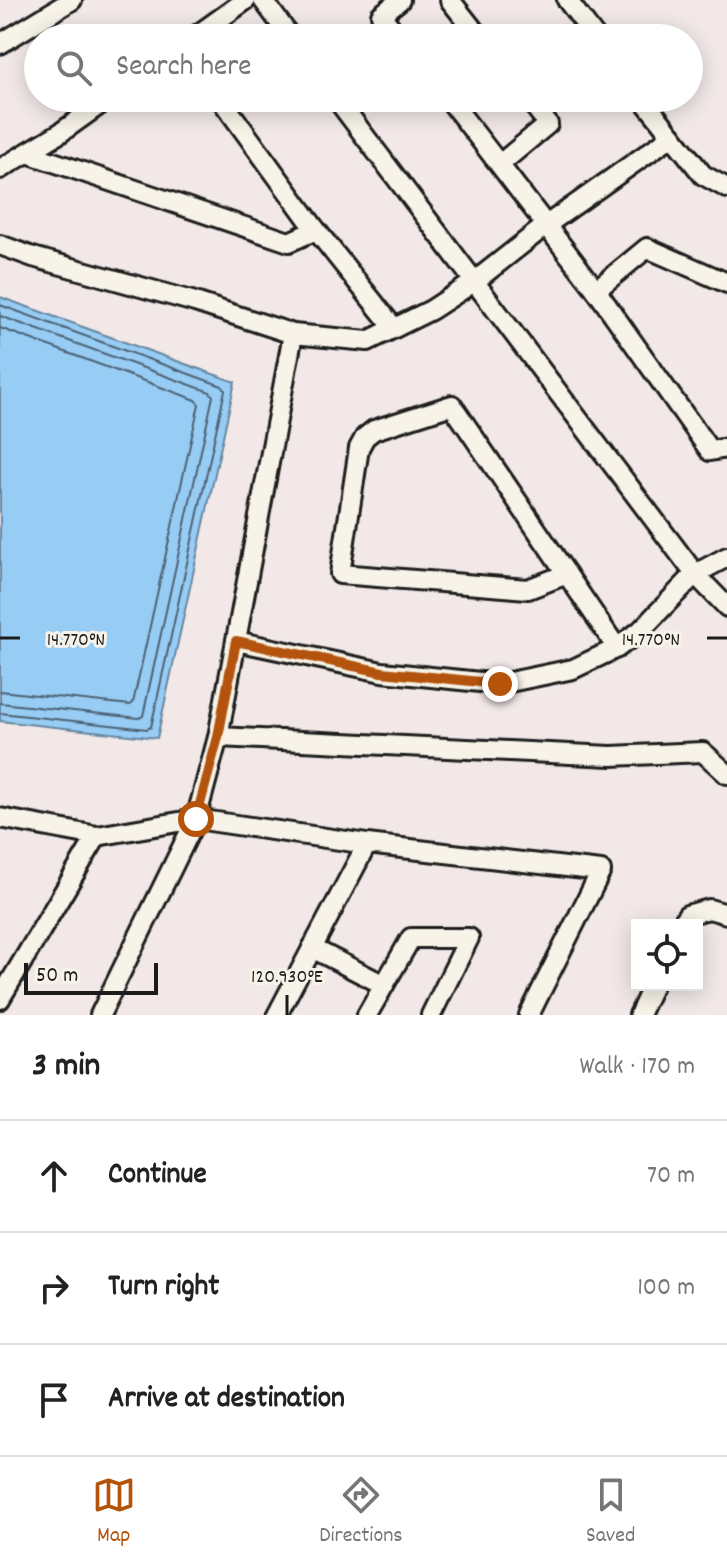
<!DOCTYPE html>
<meta charset="utf-8">
<style>
body{margin:0;font-family:Dekko,sans-serif;background:#f2f2f2;color:#222}
.controls{position:absolute;right:24px;bottom:24px;display:grid;overflow:hidden;border-radius:0px;box-shadow:0 4px 20px #0003}
.controls button{width:72px;height:72px;display:grid;place-items:center;padding:0;border:0;border-bottom:2px solid #e0e0e0;background:#fff;color:#222;font:40px sans-serif}
.scale{position:absolute;left:24px;bottom:20px;width:134px;box-sizing:border-box;padding-left:8px;border:4px solid #1c1c1c;border-top:0;font-size:22px;line-height:28px;white-space:nowrap;color:#1c1c1c;-webkit-text-stroke:6px #f7f3e8;paint-order:stroke}
.stop{position:absolute;width:24px;height:24px;margin:-18px;border:6px solid #b45309;border-radius:50%;background:#fff}
.stop.end{background:#b45309;border-color:#fff;box-shadow:0 2px 8px #0008}
.list{margin:0;padding:0;list-style:none}
h2{display:flex;justify-content:space-between;align-items:center;height:104px;margin:0;padding:0 32px;font-size:34px}
h2 small{font-size:26px;font-weight:400;color:#767676}
.list li{display:grid;grid-template-columns:52px 1fr auto;gap:24px;align-items:center;box-sizing:border-box;height:112px;padding:0 32px;border-top:2px solid #e0e0e0}
.list b{display:block;font-size:30px;white-space:nowrap}
.list em{font-size:26px;font-style:normal;color:#767676}
.icon{flex:none;width:44px;height:44px;fill:none;stroke:currentColor;stroke-width:2;stroke-linecap:round;stroke-linejoin:round}
.map{position:relative;flex:none;width:727px;height:1015px;overflow:hidden}
.search{position:absolute;background:#fff;box-shadow:0 4px 20px #0003;left:24px;right:24px;top:24px;height:88px;display:flex;align-items:center;gap:20px;box-sizing:border-box;padding:0 28px;border-radius:44px;color:#767676;font-size:30px}
.sheet{height:440px;background:#fff}
nav{display:flex;justify-content:space-around;align-items:center;box-sizing:border-box;height:112px;border-top:2px solid #e0e0e0;background:#fff;font-size:22px;color:#767676}
nav a{display:grid;justify-items:center;gap:4px}
nav .on{color:#b45309}
.map>svg:first-child{display:block}
.water{fill:#97ccf5;stroke:#66869e;stroke-width:2}
.lines{fill:none;stroke-linecap:round;stroke-linejoin:round}
.shore{stroke:#4d6273;stroke-width:2}
.street-casing{stroke:#1c1c1c;stroke-width:24}
.street{stroke:#f7f3e8;stroke-width:18}
.route{stroke:#b45309;stroke-width:10}
.ticks{fill:none;stroke:#1c1c1c;stroke-width:3}
.ticks-label{font-size:20px;text-anchor:middle;fill:#1c1c1c;stroke:#f7f3e8;stroke-width:6;stroke-linejoin:round;paint-order:stroke}
</style>
<div class="map">
<svg width="727" height="1015" viewBox="0 0 727 1015">
<rect width="100%" height="100%" fill="#f2e8e8"/>
<filter id="ink" filterUnits="userSpaceOnUse"><feTurbulence type="fractalNoise" baseFrequency=".0125" numOctaves="2"/><feDisplacementMap in="SourceGraphic" scale="16" xChannelSelector="R" yChannelSelector="G"/><feConvolveMatrix kernelMatrix="1 2 1 2 8 2 1 2 1" color-interpolation-filters="sRGB"/></filter>
<g filter="url(#ink)">
<path class="water" d="M0,297L235,382L157,738L0,721Z"/>
<g class="lines">
<g class="shore">
<path d="M0,305L222,386L225,390L151,727L147,729L0,713"/>
<path d="M0,316L210,392L213,396L143,716L139,718L0,703"/>
<path d="M0,328L196,400L199,404L133,703L130,705L0,691"/>
</g>
<defs>
<g id="street">
<path d="M263,0L291,38"/>
<path d="M450,0L480,38"/>
<path d="M567,0L596,38"/>
<path d="M193,38L246,0"/>
<path d="M399,38L381,15L400,0"/>
<path d="M0,44L72,0"/>
<path d="M220,98L316,230"/>
<path d="M336,98L695,574L727,607"/>
<path d="M448,98L596,290L710,451L727,448"/>
<path d="M642,98L703,175L727,188"/>
<path d="M27,153L289,242L316,230L394,328"/>
<path d="M500,164L548,124L528,98"/>
<path d="M0,169L60,133L109,98"/>
<path d="M0,245L33,257L195,302L293,334L368,341L431,310L474,282L545,226L672,136"/>
<path d="M596,290L647,248L727,283"/>
<path d="M567,574L528,589L340,574L359,448L365,437L374,430L452,405L617,648"/>
<path d="M236,641L382,672L500,684L573,669L617,648L640,631L695,574L727,557"/>
<path d="M218,737L611,756L703,752L727,774"/>
<path d="M0,818L97,836L196,819L367,844L601,871L529,1015"/>
<path d="M682,925L687,915L709,909L727,914"/>
<path d="M312,948L384,985"/>
<path d="M0,999L97,836"/>
<path d="M100,1015L196,819L218,737L293,334"/>
<path d="M277,1015L367,844"/>
<path d="M367,1015L411,938H469L431,1015"/>
<path d="M639,1015L653,985"/>
</g>
</defs>
<use href="#street" class="street-casing"/>
<use href="#street" class="street"/>
</g>
</g>
<g class="lines" filter="url(#ink)">
<path class="route" d="M196,819L218,737L236,641L382,672L500,684"/>
</g>
<path class="ticks" d="M0,638H20M707,638H727M287,995V1015"/>
<g class="ticks-label">
<text x="76" y="645">14.770°N</text>
<text x="651" y="645">14.770°N</text>
<text x="287" y="982">120.930°E</text>
</g>
</svg>
<div class="controls">
<button><svg class="icon" aria-label="locate" viewBox="0 0 24 24"><circle cx="12" cy="12" r="6"/><path d="M12 2v4M12 18v4M2 12h4M18 12h4"/></svg></button>
</div>
<div class="scale">50 m</div>
<div class="stop" style="left:196px;top:819px"></div>
<div class="stop end" style="left:500px;top:684px"></div>
<div class="search"><svg class="icon" aria-label="search" viewBox="0 0 24 24"><circle cx="10" cy="10" r="6"/><path d="M15 15l6 6"/></svg>Search here</div>
</div>
<section class="sheet">
<h2>3 min<small>Walk · 170 m</small></h2>
<ul class="list">
<li><svg class="icon" aria-label="ahead" viewBox="0 0 24 24"><path d="M12 20V5M6 11l6-6 6 6"/></svg><div><b>Continue</b></div><em>70 m</em></li>
<li><svg class="icon" aria-label="right" viewBox="0 0 24 24"><path d="M7 20v-9h11M14 6l5 5-5 5"/></svg><div><b>Turn right</b></div><em>100 m</em></li>
<li><svg class="icon" aria-label="arrive" viewBox="0 0 24 24"><path d="M6 21V4h12l-3 4 3 4H6"/></svg><div><b>Arrive at destination</b></div></li>
</ul>
</section>
<nav>
<a class="on"><svg class="icon" aria-label="map" viewBox="0 0 24 24"><path d="M3 6l6-2 6 2 6-2v14l-6 2-6-2-6 2zM9 4v14M15 6v14"/></svg>Map</a>
<a><svg class="icon" aria-label="directions" viewBox="0 0 24 24"><path d="M12 3l9 9-9 9-9-9zM9 14v-3h6M13 9l2 2-2 2"/></svg>Directions</a>
<a><svg class="icon" aria-label="saved" viewBox="0 0 24 24"><path d="M7 4h10v16l-5-4-5 4z"/></svg>Saved</a>
</nav>
